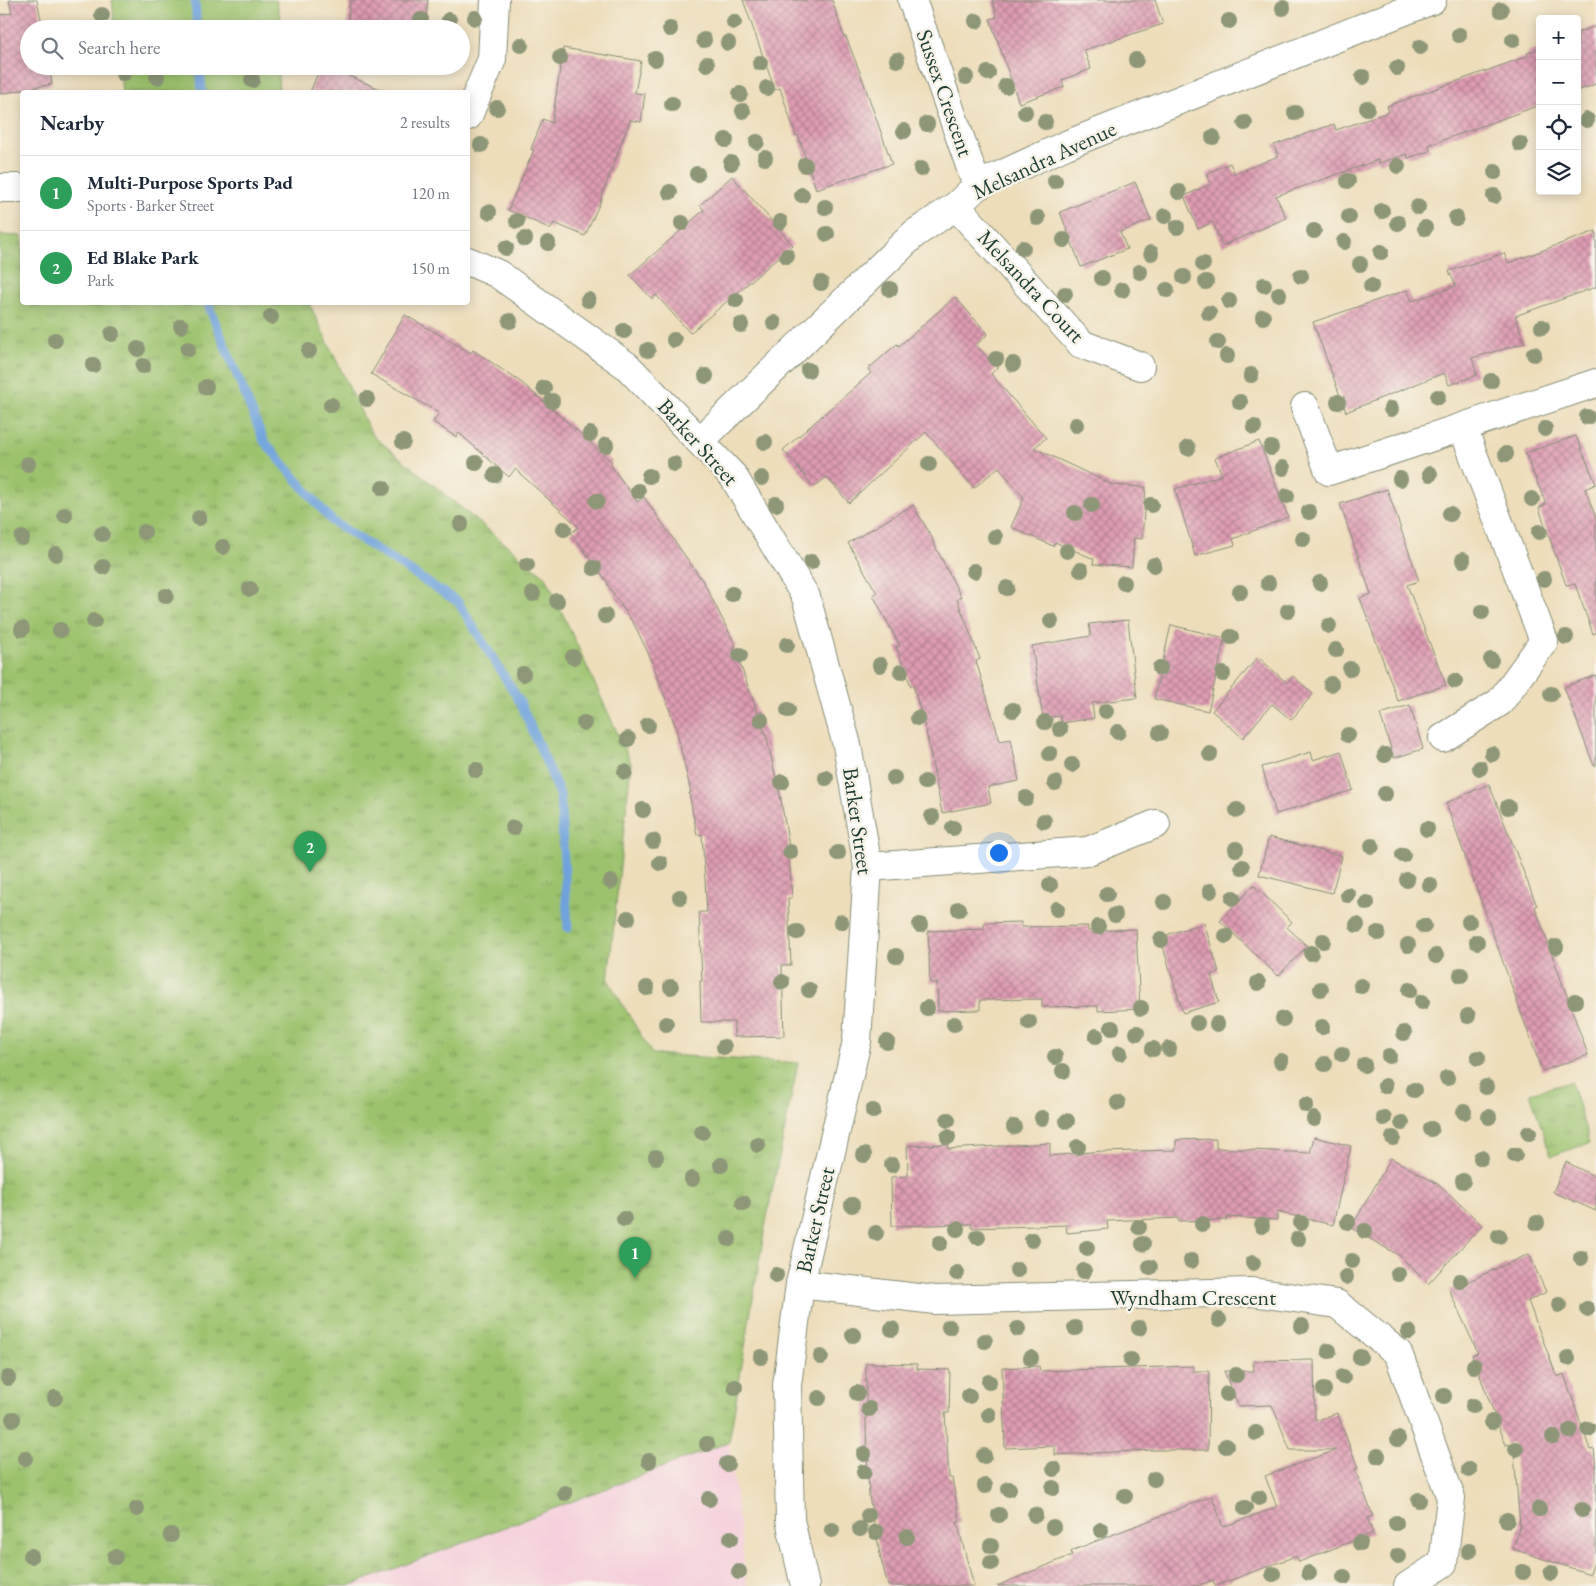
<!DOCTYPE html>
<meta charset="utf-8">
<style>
body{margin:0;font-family:"EB Garamond",serif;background:#f2f2f3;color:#1f2937}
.controls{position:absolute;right:15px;top:15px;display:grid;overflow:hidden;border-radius:5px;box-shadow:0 2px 12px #0003}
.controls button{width:45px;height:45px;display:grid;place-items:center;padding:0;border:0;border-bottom:1px solid #e0e1e3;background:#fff;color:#1f2937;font:25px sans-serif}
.you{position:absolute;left:998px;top:852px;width:18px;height:18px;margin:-12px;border:4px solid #fff;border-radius:50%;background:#1a73e8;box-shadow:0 0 0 8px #1a73e833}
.badge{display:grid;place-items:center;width:32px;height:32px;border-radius:50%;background:#7c3aed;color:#fff;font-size:16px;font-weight:700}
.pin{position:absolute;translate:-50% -41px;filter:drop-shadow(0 1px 2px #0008)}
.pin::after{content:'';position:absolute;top:26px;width:18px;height:15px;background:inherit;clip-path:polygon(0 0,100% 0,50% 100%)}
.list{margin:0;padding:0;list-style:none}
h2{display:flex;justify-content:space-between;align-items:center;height:65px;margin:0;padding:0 20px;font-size:21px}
h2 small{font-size:16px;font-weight:400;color:#747a83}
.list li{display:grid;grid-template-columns:32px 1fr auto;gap:15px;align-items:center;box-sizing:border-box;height:75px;padding:0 20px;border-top:1px solid #e0e1e3}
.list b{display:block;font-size:19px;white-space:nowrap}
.list p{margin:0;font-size:16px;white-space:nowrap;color:#747a83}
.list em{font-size:16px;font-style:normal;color:#747a83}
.icon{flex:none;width:28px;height:28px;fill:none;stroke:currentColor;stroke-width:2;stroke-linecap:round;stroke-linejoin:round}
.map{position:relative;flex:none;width:1596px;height:1586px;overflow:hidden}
.search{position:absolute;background:#fff;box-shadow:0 2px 12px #0003;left:20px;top:20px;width:450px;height:55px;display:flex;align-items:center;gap:12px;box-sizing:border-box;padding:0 18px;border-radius:28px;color:#747a83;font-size:19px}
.panel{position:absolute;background:#fff;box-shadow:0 2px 12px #0003;left:20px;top:90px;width:450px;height:215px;border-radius:5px}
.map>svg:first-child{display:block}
.built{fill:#f5cfdb}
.green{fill:#9cc26d;stroke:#5e8050}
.park{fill:url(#park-tufts);stroke:#5e8050}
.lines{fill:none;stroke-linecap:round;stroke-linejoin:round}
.stream{stroke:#70a3dc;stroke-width:9}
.building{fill:url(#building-cross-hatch)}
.minor-casing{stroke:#868d77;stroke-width:30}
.minor{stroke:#fff;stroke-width:28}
.tree{fill:#8d9778}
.labels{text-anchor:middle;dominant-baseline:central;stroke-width:5;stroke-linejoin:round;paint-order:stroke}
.street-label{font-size:22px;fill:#1f3d34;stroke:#f7f3e8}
</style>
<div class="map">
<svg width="1596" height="1586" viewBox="0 0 1596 1586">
<defs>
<pattern id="park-tufts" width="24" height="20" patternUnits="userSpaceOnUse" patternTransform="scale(1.25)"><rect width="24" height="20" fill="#9cc26d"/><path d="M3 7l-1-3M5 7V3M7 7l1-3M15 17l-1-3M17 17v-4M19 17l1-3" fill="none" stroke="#7f9f5a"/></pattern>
<pattern id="building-cross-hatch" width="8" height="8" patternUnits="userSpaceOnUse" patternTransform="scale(1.25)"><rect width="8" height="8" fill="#de9bb2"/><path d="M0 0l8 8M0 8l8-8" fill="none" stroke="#b38092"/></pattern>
</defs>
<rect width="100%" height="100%" fill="#f7f3e8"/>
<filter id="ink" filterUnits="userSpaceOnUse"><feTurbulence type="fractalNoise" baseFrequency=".02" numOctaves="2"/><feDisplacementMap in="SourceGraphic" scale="10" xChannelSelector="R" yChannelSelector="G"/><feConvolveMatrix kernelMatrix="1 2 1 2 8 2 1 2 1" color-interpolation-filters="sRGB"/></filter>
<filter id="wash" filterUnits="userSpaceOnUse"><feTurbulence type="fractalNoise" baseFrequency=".0096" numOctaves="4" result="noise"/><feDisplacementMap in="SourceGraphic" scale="20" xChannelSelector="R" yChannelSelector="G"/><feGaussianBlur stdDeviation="1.12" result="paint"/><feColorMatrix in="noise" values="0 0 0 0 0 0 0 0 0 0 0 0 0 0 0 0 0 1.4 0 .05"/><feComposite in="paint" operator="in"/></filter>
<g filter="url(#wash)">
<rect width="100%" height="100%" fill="#edddba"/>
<path class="built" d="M729,1442L747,1586H349Z"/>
<g class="green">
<path d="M112,0H276L283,29H115Z"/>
<path d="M119,66H279L278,76L279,92H122Z"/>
</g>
<g class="park">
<path d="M0,235L22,236V302L309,303L372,435L546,577L631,763L608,980L652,1054L798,1063L765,1227L729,1442L349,1586H0Z"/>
<path d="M1571,1082L1590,1143L1551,1156L1530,1093Z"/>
</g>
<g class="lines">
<g class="stream">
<path d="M195,0L197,29"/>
<path d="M200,66L202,92"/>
<path d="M207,302L264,441L332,521L458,602L520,702L560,794L568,928"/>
</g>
</g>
<g id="blocks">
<g class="building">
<path d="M9,0H37L43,29H29V66H49L52,84L0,94V15L12,13Z"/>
<path d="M350,0H428L425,29H347Z"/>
<path d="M743,0H832L844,37H846L861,75L892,164L816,189L798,135L796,136L780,88L775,90Z"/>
<path d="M992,0H1155L1163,24L1084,50L1091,69L1062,80L1064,87L1019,103L990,19L997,17Z"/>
<path d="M1596,26V84L1577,91V33Z"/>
<path d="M563,48L641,61L635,93L645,94L641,122L630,120L601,198H602L585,236L554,223L551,229L508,210L534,150L531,149L543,119L552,123Z"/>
<path d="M1540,48V105L1429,145L1430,151L1408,158L1407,154L1379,163L1378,160L1276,196L1286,218L1222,246L1213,222L1198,229L1184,196L1211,184L1206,174L1230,163L1235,174L1278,156L1274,145L1334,124L1336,130L1389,112L1387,106L1528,56L1527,53Z"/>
<path d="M321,66H325L387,92H310Z"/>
<path d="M732,176L793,245L690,333L656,295L652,299L630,275L704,210L700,205Z"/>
<path d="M1135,182L1151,220L1120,232L1127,249L1081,267L1060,212Z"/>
<path d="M1596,231V287L1515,316L1525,343L1472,358L1477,375L1449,385L1444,373L1346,412L1313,322L1407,290L1412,301L1456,286L1449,271L1504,253L1508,263Z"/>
<path d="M955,297L988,334L976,345L997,368L991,374L1046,438L1034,448L1113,485L1146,487L1142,539L1134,538L1132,567L1093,564L1094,559L1055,542L1053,546L1011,527L1024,498L999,467L974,488L926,432L849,503L827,477L814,487L783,450L871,373L868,369L897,344L899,346Z"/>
<path d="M405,315L471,353L473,350L522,383L581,434L612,462L610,464L637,502L644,497L704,583L736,646L734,647L767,739L776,778H777L788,840L792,898H788L791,965H782L784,1036L734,1037V1022H701L700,981H702L699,912H707L702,834L697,835L689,793H691L676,728L652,661L635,626L607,584L608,583L571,533L579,527L515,469L509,477L459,433L456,437L433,422L439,413L371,374Z"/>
<path d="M1576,436L1596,484L1585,489L1596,518V633L1593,634L1575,584L1566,585L1539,508L1546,504L1525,453Z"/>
<path d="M1259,441L1288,517L1233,539L1235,545L1195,556L1175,489L1222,475L1215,458Z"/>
<path d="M1387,489L1419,581L1407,585L1446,685L1398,701L1360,598L1371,594L1340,504Z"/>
<path d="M913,505L933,539L932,540L961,597L957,599L980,659L976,661L1000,741L1011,739L1019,781L988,787L991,803L942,813L926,731L913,685L911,686L896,647L900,646L873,595L877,593L848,543Z"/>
<path d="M1128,620L1137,698L1092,703L1094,718L1062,723L1060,716L1043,718L1032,646L1091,636L1089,624Z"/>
<path d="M1171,625L1225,638L1208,711L1154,699Z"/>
<path d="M1258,657L1287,683L1293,676L1313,694L1291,720L1272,704L1243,738L1212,711Z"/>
<path d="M1596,675V765L1594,766L1564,687Z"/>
<path d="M1410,705L1423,749L1394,758L1380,714Z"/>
<path d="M1341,751L1353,790L1276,814L1262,767L1311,752L1313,760Z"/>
<path d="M1489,784L1537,906L1535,907L1588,1055L1542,1071L1446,803Z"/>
<path d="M1269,837L1342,856L1332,893L1259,875Z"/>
<path d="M1254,885L1292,922L1287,927L1307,946L1278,976L1220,921Z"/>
<path d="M1021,922V927L1088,926V931L1136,929L1140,1009L1098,1011V1006L1042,1007V999L980,1000V1010L938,1011L937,983H930L928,931L984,929V923Z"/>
<path d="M1204,923L1219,972L1211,975L1219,1002L1183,1013L1160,937Z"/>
<path d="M1314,1137L1351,1146L1333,1225L1277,1212V1220L1227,1217V1220L1178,1221V1218L1107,1221L1108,1229L1067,1233L1066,1225L972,1228V1224L892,1226L891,1177L908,1176L907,1146L948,1144V1149L1050,1143V1156L1101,1151V1152L1176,1150V1140L1216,1139V1148L1310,1153Z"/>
<path d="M1391,1158L1441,1186L1482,1225L1428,1284L1400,1256L1351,1228Z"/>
<path d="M1566,1162L1596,1177V1211L1553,1192Z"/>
<path d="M1529,1254L1546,1292L1528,1301L1557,1377L1564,1374L1590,1450L1594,1449L1596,1467V1556L1590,1574L1513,1549L1520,1525L1513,1443L1506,1445L1472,1355L1478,1353L1449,1290Z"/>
<path d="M1314,1360L1315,1421L1337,1413L1358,1468L1355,1469L1373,1516L1367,1518L1373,1533L1299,1562L1296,1556L1215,1586L1213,1580L1197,1586H997L1072,1555L1071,1551L1212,1496L1223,1527L1277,1507L1265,1476L1336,1450H1290L1272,1405L1238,1406L1224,1371H1254L1253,1361Z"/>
<path d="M866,1363L917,1364V1369L950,1370L949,1413H945L949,1478H952L960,1522H957L974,1586H888L881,1559L869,1496L866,1429Z"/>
<path d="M1039,1366L1040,1371L1193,1366V1371H1209L1208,1450H1153L1055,1455V1446L1005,1448L1002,1368Z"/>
</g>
</g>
</g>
<g filter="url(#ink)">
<use href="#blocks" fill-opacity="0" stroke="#868d77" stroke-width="1"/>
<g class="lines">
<defs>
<g id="minor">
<path d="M912,0L977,186"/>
<path d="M468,116L492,59L495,0"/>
<path d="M0,188H22"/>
<path d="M956,206L1081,344L1140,366"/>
<path d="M468,261L498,274L627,366L733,476L806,597L847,745L868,867L857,1041L800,1284L787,1385L790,1520L805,1586"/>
<path d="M1305,407L1329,471L1596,383"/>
<path d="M700,441L914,234L956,206L977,186L1066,145L1432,0"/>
<path d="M1443,738L1500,702L1544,641L1463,428"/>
<path d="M868,867L1088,851L1156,824"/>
<path d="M800,1284L935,1300L1252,1292L1337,1304L1398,1353L1451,1498L1443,1563L1408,1586"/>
</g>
</defs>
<use href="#minor" class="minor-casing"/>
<use href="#minor" class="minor"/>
</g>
<g class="tree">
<circle cx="1283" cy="8" r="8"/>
<circle cx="1501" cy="10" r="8"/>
<circle cx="102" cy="15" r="8"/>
<circle cx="475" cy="18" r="8"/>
<circle cx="421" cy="20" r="8"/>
<circle cx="449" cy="20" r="8"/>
<circle cx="976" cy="21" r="8"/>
<circle cx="1229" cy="21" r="8"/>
<circle cx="734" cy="22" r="8"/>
<circle cx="670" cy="29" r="8"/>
<circle cx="1459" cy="35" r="8"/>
<circle cx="704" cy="40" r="8"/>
<circle cx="1513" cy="40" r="8"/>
<circle cx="728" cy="43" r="8"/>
<circle cx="521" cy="45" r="8"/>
<circle cx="1420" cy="47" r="8"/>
<circle cx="560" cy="58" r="8"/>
<circle cx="655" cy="59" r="8"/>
<circle cx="897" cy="60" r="8"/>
<circle cx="1136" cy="60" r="8"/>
<circle cx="760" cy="63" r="8"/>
<circle cx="707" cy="64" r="8"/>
<circle cx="1397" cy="68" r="8"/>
<circle cx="988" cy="73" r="8"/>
<circle cx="123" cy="74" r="8"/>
<circle cx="157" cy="77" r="8"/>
<circle cx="966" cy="77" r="8"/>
<circle cx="1363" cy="77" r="8"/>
<circle cx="252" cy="80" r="8"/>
<circle cx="1006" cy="86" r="8"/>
<circle cx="767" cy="88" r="8"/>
<circle cx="740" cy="94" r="8"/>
<circle cx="672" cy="104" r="8"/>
<circle cx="497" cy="108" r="8"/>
<circle cx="1367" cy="108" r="8"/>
<circle cx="743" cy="111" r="8"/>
<circle cx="1025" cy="112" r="8"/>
<circle cx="1295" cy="113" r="8"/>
<circle cx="1587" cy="120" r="8"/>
<circle cx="1045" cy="122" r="8"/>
<circle cx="1245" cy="123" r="8"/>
<circle cx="927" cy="124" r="8"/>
<circle cx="904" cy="131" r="8"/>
<circle cx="1213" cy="137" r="8"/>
<circle cx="726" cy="140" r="8"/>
<circle cx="757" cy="142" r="8"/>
<circle cx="1520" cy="144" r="8"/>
<circle cx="481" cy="145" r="8"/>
<circle cx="765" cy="158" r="8"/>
<circle cx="731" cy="163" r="8"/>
<circle cx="805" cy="165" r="8"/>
<circle cx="1398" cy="166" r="8"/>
<circle cx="921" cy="169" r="8"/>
<circle cx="1495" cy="172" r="8"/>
<circle cx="697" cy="174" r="8"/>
<circle cx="1055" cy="181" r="8"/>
<circle cx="1348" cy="181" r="8"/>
<circle cx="670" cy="192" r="8"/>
<circle cx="1179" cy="192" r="8"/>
<circle cx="802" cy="195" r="8"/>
<circle cx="1494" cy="196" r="8"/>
<circle cx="825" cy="207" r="8"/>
<circle cx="1418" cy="207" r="8"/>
<circle cx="1382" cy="211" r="8"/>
<circle cx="489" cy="212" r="8"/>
<circle cx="1165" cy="216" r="8"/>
<circle cx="1349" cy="217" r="8"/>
<circle cx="1038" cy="218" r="8"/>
<circle cx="1456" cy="218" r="8"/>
<circle cx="517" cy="221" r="8"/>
<circle cx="780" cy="222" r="8"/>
<circle cx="682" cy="223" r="8"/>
<circle cx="1398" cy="223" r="8"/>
<circle cx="1177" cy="227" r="8"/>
<circle cx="1425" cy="228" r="8"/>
<circle cx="1314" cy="231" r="8"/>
<circle cx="827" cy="234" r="8"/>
<circle cx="525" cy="239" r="8"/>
<circle cx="1064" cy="240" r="8"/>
<circle cx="1344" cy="242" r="8"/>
<circle cx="548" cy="243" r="8"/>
<circle cx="506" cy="248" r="8"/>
<circle cx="1023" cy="248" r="8"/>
<circle cx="1381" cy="252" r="8"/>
<circle cx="1151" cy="253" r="8"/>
<circle cx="787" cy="256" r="8"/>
<circle cx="1203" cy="264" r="8"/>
<circle cx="1360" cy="264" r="8"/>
<circle cx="1140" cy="272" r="8"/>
<circle cx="1301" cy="276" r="8"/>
<circle cx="1184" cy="277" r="8"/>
<circle cx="1102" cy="278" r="8"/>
<circle cx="1206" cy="282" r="8"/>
<circle cx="821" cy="283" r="8"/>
<circle cx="1264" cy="285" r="8"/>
<circle cx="1371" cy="286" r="8"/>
<circle cx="890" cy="289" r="8"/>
<circle cx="1122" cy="290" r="8"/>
<circle cx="1167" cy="290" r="8"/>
<circle cx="1065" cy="294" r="8"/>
<circle cx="1279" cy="294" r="8"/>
<circle cx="588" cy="300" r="8"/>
<circle cx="736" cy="300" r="8"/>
<circle cx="1229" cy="301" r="8"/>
<circle cx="1209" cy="313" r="8"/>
<circle cx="271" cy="317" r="8"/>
<circle cx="1263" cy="317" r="8"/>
<circle cx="510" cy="321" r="8"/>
<circle cx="774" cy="323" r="8"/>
<circle cx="741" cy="325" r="8"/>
<circle cx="181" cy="326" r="8"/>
<circle cx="1542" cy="327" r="8"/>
<circle cx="624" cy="331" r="8"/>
<circle cx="112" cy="334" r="8"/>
<circle cx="55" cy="340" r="8"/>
<circle cx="674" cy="340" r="8"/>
<circle cx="1218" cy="342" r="8"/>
<circle cx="138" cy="349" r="8"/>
<circle cx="188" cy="349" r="8"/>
<circle cx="648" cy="350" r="8"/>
<circle cx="309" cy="351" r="8"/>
<circle cx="1534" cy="354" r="8"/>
<circle cx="1227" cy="356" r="8"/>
<circle cx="996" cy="359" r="8"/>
<circle cx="1013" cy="364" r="8"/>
<circle cx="93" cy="365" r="8"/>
<circle cx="143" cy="366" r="8"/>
<circle cx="808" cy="370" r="8"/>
<circle cx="1251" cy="375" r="8"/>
<circle cx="706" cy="376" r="8"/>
<circle cx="1491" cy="381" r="8"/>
<circle cx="206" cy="387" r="8"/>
<circle cx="544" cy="388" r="8"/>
<circle cx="1438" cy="397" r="8"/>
<circle cx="367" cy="399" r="8"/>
<circle cx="552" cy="401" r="8"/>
<circle cx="1240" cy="402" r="8"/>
<circle cx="1338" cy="402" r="8"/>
<circle cx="331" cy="405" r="8"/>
<circle cx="1391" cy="409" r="8"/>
<circle cx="1587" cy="417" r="8"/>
<circle cx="1076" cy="425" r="8"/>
<circle cx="1254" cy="427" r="8"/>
<circle cx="1545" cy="429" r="8"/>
<circle cx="590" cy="434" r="8"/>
<circle cx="403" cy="442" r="8"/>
<circle cx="765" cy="442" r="8"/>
<circle cx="606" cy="445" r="8"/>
<circle cx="1188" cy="448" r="8"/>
<circle cx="1271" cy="448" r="8"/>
<circle cx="1506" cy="454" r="8"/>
<circle cx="476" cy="463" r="8"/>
<circle cx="28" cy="464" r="8"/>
<circle cx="674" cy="464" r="8"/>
<circle cx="929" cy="464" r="8"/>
<circle cx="1283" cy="468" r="8"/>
<circle cx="1430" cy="474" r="8"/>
<circle cx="495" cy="475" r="8"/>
<circle cx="649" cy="476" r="8"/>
<circle cx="762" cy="478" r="8"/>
<circle cx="1400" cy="479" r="8"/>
<circle cx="383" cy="488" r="8"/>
<circle cx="638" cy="491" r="8"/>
<circle cx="1287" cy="496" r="8"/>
<circle cx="1532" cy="499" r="8"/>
<circle cx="597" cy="501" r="8"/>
<circle cx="776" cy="504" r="8"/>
<circle cx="1092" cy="505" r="8"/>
<circle cx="1151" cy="505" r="8"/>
<circle cx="1309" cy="512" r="8"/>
<circle cx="1075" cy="513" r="8"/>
<circle cx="1450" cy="514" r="8"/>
<circle cx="65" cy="515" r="8"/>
<circle cx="199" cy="518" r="8"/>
<circle cx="461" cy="524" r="8"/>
<circle cx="564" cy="529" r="8"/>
<circle cx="144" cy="532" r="8"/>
<circle cx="1539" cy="532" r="8"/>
<circle cx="102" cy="534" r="8"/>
<circle cx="995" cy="537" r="8"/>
<circle cx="22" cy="538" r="8"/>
<circle cx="1303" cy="539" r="8"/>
<circle cx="223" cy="547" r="8"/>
<circle cx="1067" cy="551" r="8"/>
<circle cx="56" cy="554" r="8"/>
<circle cx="1463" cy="560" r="8"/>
<circle cx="811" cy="562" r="8"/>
<circle cx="527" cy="565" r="8"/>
<circle cx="1154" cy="565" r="8"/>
<circle cx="103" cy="567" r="8"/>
<circle cx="594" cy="568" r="8"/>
<circle cx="1081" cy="570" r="8"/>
<circle cx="974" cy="571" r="8"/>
<circle cx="1544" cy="579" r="8"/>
<circle cx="1124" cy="583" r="8"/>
<circle cx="1268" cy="583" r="8"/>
<circle cx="1320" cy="583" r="8"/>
<circle cx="1007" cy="588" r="8"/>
<circle cx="250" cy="589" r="8"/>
<circle cx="1240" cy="592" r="8"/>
<circle cx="533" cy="594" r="8"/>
<circle cx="732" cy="594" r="8"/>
<circle cx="166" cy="596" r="8"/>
<circle cx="557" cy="601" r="8"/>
<circle cx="1288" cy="611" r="8"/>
<circle cx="1482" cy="612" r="8"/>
<circle cx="605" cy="616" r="8"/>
<circle cx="94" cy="621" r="8"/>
<circle cx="1051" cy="621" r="8"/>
<circle cx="1329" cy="626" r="8"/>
<circle cx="22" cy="629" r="8"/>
<circle cx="60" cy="630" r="8"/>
<circle cx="1231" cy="637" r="8"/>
<circle cx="1566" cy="637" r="8"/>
<circle cx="787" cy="645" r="8"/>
<circle cx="1336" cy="650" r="8"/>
<circle cx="740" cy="655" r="8"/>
<circle cx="573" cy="657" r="8"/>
<circle cx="1491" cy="660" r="8"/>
<circle cx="880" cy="665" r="8"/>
<circle cx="1160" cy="668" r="8"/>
<circle cx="1350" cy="669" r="8"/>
<circle cx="901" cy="672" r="8"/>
<circle cx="523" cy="674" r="8"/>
<circle cx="1223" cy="674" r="8"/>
<circle cx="1455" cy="681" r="8"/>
<circle cx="1331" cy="684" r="8"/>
<circle cx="1551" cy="694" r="8"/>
<circle cx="788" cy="710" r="8"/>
<circle cx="1013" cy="710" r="8"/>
<circle cx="1106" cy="711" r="8"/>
<circle cx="918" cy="718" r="8"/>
<circle cx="761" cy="720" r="8"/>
<circle cx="1045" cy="722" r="8"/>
<circle cx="584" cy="723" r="8"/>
<circle cx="648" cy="725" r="8"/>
<circle cx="1060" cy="729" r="8"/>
<circle cx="1118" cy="732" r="8"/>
<circle cx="1160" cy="733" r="8"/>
<circle cx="1348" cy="735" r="8"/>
<circle cx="628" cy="739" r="8"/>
<circle cx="1050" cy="754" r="8"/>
<circle cx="1210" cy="754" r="8"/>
<circle cx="1492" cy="754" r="8"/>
<circle cx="1385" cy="755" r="8"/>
<circle cx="1072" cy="765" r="8"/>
<circle cx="1480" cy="768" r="8"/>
<circle cx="476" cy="770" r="8"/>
<circle cx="625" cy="772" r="8"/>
<circle cx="826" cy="778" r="8"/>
<circle cx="894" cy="778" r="8"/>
<circle cx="782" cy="782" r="8"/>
<circle cx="925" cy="782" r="8"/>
<circle cx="1055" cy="783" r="8"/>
<circle cx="1385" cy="794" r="8"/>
<circle cx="1026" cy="798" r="8"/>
<circle cx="1508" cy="807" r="8"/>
<circle cx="643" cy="810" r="8"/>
<circle cx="1237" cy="810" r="8"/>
<circle cx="932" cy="817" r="8"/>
<circle cx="1044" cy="821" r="8"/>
<circle cx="513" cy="828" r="8"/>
<circle cx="953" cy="828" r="8"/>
<circle cx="1427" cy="829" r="8"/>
<circle cx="653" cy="841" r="8"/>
<circle cx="1372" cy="846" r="8"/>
<circle cx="1236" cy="849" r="8"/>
<circle cx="790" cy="852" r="8"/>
<circle cx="838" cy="853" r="8"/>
<circle cx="1403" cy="855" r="8"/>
<circle cx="660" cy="863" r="8"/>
<circle cx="1242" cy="867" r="8"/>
<circle cx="1407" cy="880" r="8"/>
<circle cx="611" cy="882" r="8"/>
<circle cx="1050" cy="885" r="8"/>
<circle cx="1430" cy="885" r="8"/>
<circle cx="1210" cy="891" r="8"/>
<circle cx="1107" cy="894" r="8"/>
<circle cx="1348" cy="895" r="8"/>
<circle cx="680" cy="897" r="8"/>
<circle cx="1233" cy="898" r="8"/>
<circle cx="1164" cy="902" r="8"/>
<circle cx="1367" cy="903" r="8"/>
<circle cx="959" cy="909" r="8"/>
<circle cx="1057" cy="909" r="8"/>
<circle cx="1115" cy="915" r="8"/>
<circle cx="628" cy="918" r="8"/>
<circle cx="841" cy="922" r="8"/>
<circle cx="1469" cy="922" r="8"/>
<circle cx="920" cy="925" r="8"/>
<circle cx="1357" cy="925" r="8"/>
<circle cx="1424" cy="926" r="8"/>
<circle cx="1098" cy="927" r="8"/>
<circle cx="797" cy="932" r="8"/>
<circle cx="1378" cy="933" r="8"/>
<circle cx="1226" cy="936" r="8"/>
<circle cx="1161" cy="940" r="8"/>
<circle cx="1323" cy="941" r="8"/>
<circle cx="1477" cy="942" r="8"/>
<circle cx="1408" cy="945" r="8"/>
<circle cx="1556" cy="947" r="8"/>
<circle cx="1311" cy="953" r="8"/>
<circle cx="896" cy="956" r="8"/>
<circle cx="1436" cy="956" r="8"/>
<circle cx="1461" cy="975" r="8"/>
<circle cx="782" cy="982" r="8"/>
<circle cx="1258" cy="983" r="8"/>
<circle cx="1361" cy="986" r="8"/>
<circle cx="671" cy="987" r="8"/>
<circle cx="647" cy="988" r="8"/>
<circle cx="1321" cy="989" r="8"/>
<circle cx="809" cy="990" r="8"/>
<circle cx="1410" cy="990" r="8"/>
<circle cx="1575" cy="1001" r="8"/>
<circle cx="1422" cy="1002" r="8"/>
<circle cx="927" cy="1008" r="8"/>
<circle cx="1141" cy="1008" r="8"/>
<circle cx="1468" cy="1016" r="8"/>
<circle cx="1283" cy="1019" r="8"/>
<circle cx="1029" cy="1022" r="8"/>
<circle cx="1197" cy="1023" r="8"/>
<circle cx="666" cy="1024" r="8"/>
<circle cx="954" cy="1024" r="8"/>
<circle cx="1217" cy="1024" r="8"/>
<circle cx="1322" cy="1027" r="8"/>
<circle cx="1112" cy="1028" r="8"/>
<circle cx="1137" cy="1033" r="8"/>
<circle cx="1404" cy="1033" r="8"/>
<circle cx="1096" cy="1036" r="8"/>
<circle cx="887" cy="1042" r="8"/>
<circle cx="724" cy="1047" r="8"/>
<circle cx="1153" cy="1049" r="8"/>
<circle cx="1169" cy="1049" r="8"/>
<circle cx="1120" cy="1053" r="8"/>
<circle cx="1342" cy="1054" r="8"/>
<circle cx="1389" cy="1056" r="8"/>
<circle cx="1055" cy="1057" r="8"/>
<circle cx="1478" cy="1058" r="8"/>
<circle cx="1281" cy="1061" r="8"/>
<circle cx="1325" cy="1064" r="8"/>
<circle cx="1364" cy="1065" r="8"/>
<circle cx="1063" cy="1071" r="8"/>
<circle cx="1447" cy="1078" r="8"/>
<circle cx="1385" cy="1086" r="8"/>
<circle cx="1486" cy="1087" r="8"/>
<circle cx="1414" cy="1090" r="8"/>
<circle cx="1118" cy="1103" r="8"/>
<circle cx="1306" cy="1105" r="8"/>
<circle cx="873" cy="1111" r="8"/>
<circle cx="1464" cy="1112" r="8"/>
<circle cx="1489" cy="1117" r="8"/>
<circle cx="1042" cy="1118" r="8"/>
<circle cx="1384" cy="1118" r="8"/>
<circle cx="1314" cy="1119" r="8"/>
<circle cx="948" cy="1120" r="8"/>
<circle cx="1067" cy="1121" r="8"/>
<circle cx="1402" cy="1123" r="8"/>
<circle cx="1014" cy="1127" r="8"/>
<circle cx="1431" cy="1129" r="8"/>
<circle cx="702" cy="1132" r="8"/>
<circle cx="1529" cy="1133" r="8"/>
<circle cx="948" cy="1137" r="8"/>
<circle cx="1393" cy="1138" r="8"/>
<circle cx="758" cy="1145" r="8"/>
<circle cx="1078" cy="1147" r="8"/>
<circle cx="864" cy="1155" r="8"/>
<circle cx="1515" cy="1155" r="8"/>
<circle cx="656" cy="1157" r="8"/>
<circle cx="1481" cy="1158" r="8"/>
<circle cx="721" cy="1165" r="8"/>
<circle cx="892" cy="1165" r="8"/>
<circle cx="692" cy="1179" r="8"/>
<circle cx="1463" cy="1181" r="8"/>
<circle cx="743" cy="1203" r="8"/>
<circle cx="852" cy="1205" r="8"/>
<circle cx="624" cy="1219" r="8"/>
<circle cx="1348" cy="1222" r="8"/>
<circle cx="1301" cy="1223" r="8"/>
<circle cx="1537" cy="1223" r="8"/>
<circle cx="1202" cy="1224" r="8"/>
<circle cx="1262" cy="1226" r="8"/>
<circle cx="1139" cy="1227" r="8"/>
<circle cx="957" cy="1229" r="8"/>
<circle cx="1365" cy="1231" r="8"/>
<circle cx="876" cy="1233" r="8"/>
<circle cx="1499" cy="1236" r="8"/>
<circle cx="978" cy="1237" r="8"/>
<circle cx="729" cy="1239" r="8"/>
<circle cx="1298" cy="1239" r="8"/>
<circle cx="1032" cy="1240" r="8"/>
<circle cx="940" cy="1243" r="8"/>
<circle cx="1143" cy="1244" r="8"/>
<circle cx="1087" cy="1248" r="8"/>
<circle cx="1581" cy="1258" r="8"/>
<circle cx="1191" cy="1261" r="8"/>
<circle cx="1352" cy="1261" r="8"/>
<circle cx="1253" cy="1263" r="8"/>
<circle cx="1150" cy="1267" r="8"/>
<circle cx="1017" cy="1270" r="8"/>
<circle cx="1084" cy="1271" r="8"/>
<circle cx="957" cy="1273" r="8"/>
<circle cx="1398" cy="1274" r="8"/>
<circle cx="776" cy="1275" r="8"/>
<circle cx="1346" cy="1277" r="8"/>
<circle cx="1460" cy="1281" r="8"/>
<circle cx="1559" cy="1305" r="8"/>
<circle cx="1587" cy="1309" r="8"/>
<circle cx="1219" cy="1320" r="8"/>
<circle cx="1302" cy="1326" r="8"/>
<circle cx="949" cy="1327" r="8"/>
<circle cx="1075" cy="1328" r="8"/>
<circle cx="1139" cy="1328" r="8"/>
<circle cx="892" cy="1329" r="8"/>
<circle cx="1018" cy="1329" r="8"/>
<circle cx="1409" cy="1332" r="8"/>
<circle cx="853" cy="1335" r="8"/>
<circle cx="985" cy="1341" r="8"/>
<circle cx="1329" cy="1351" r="8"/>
<circle cx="761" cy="1357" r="8"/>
<circle cx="821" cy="1357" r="8"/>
<circle cx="1360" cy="1357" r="8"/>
<circle cx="1031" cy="1358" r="8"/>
<circle cx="1568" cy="1358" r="8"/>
<circle cx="1131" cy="1360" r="8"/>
<circle cx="1474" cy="1366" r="8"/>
<circle cx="1236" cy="1375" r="8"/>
<circle cx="1343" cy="1377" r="8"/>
<circle cx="8" cy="1378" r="8"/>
<circle cx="989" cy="1382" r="8"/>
<circle cx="735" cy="1387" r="8"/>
<circle cx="1324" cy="1390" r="8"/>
<circle cx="857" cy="1393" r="8"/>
<circle cx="1227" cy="1394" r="8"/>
<circle cx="969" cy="1396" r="8"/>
<circle cx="1444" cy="1396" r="8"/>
<circle cx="55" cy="1398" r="8"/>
<circle cx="819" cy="1398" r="8"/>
<circle cx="1473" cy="1406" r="8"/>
<circle cx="869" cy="1409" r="8"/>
<circle cx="989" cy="1415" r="8"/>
<circle cx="13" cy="1419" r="8"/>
<circle cx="1492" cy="1422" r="8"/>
<circle cx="1588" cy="1429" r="8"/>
<circle cx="1570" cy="1431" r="8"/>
<circle cx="1256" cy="1433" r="8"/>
<circle cx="1553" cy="1437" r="8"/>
<circle cx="1398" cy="1439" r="8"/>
<circle cx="707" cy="1444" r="8"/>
<circle cx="1226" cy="1446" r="8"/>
<circle cx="1516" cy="1449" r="8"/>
<circle cx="864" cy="1454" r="8"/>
<circle cx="984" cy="1456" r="8"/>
<circle cx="1378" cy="1456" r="8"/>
<circle cx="25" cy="1458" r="8"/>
<circle cx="649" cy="1461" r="8"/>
<circle cx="727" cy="1464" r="8"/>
<circle cx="1054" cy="1469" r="8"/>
<circle cx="1469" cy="1470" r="8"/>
<circle cx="864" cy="1472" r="8"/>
<circle cx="1154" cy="1479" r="8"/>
<circle cx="985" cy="1486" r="8"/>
<circle cx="1053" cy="1488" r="8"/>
<circle cx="1009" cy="1489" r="8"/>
<circle cx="565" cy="1493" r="8"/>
<circle cx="1125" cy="1496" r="8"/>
<circle cx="1259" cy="1498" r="8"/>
<circle cx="709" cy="1499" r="8"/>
<circle cx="1419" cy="1500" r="8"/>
<circle cx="1245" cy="1508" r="8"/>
<circle cx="137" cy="1509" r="8"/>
<circle cx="1539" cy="1509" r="8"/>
<circle cx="1582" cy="1510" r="8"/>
<circle cx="999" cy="1515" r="8"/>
<circle cx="1035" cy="1515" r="8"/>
<circle cx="868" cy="1516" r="8"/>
<circle cx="1507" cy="1520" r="8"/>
<circle cx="1396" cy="1523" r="8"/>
<circle cx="1053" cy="1527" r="8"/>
<circle cx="860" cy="1529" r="8"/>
<circle cx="832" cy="1530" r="8"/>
<circle cx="1101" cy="1530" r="8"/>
<circle cx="876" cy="1532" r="8"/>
<circle cx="171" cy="1535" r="8"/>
<circle cx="907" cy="1537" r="8"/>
<circle cx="731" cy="1538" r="8"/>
<circle cx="1360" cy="1543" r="8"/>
<circle cx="991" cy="1546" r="8"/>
<circle cx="1469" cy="1551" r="8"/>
<circle cx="31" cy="1556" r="8"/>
<circle cx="1398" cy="1556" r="8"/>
<circle cx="115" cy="1557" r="8"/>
<circle cx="991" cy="1563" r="8"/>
<circle cx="739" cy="1572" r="8"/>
<circle cx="1523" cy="1572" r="8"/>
<circle cx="1309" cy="1573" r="8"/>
<circle cx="1551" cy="1573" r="8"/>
<circle cx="1273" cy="1574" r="8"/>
<circle cx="1344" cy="1577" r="8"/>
</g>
</g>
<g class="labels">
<g class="street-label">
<text transform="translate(945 93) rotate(71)">Sussex Crescent</text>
<text transform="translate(1044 160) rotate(-25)">Melsandra Avenue</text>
<text transform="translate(1031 286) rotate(47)">Melsandra Court</text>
<text transform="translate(698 442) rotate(48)">Barker Street</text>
<text transform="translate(858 821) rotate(82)">Barker Street</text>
<text transform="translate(815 1220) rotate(-77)">Barker Street</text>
<text x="1193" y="1297">Wyndham Crescent</text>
</g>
</g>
</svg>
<div class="controls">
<button>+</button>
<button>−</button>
<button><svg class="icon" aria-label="locate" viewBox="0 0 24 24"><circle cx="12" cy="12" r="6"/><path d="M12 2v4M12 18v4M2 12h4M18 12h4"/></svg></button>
<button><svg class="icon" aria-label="layers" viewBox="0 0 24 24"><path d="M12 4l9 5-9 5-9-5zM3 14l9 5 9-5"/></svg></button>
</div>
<div class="you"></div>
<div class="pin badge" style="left:635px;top:1278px;background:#2e9e5b">1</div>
<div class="pin badge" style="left:310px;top:872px;background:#2e9e5b">2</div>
<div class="search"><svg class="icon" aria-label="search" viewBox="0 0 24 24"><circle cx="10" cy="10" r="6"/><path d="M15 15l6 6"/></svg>Search here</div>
<section class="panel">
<h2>Nearby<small>2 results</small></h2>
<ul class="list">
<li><span class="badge" style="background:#2e9e5b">1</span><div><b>Multi-Purpose Sports Pad</b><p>Sports · Barker Street</p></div><em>120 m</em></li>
<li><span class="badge" style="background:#2e9e5b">2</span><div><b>Ed Blake Park</b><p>Park</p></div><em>150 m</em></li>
</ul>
</section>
</div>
